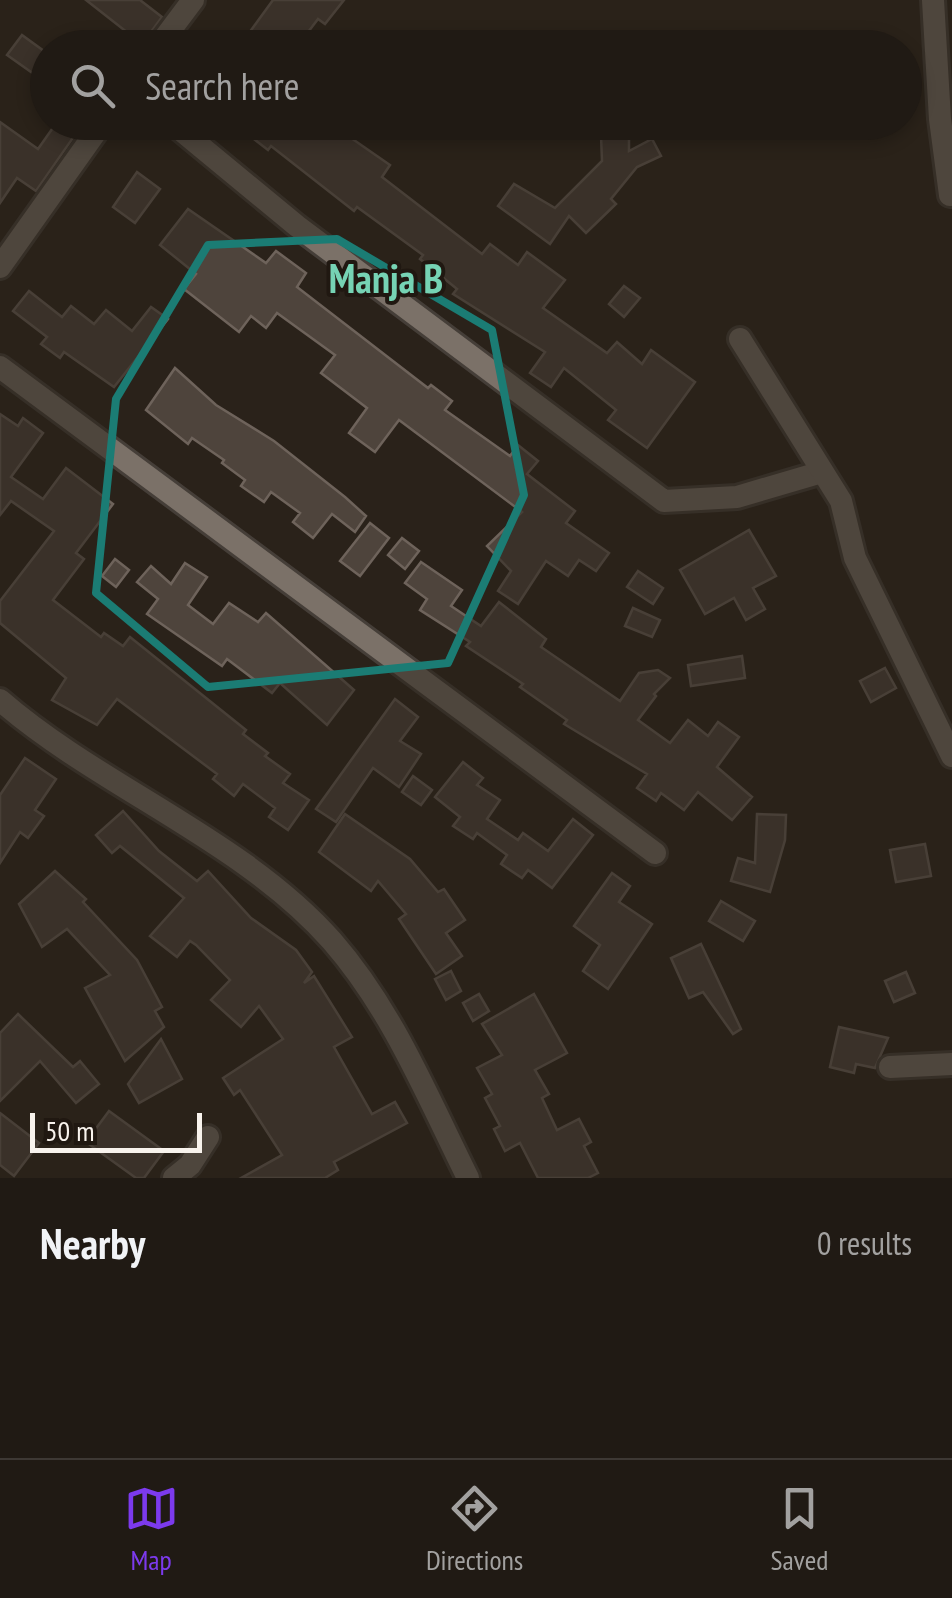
<!DOCTYPE html>
<style>
body{margin:0;font-family:"PT Sans Narrow",sans-serif;background:#2d2722;color:#f1f3f6}
.scale{position:absolute;left:30px;bottom:25px;width:172px;box-sizing:border-box;padding-left:10px;border:5px solid #f8f3ed;border-top:0;font-size:28px;line-height:35px;white-space:nowrap;color:#f8f3ed;-webkit-text-stroke:8px #201811;paint-order:stroke}
.list{margin:0;padding:0;list-style:none}
h2{display:flex;justify-content:space-between;align-items:center;height:130px;margin:0;padding:0 40px;font-size:42px}
h2 small{font-size:32px;font-weight:400;color:#a2a1a0}
.icon{flex:none;width:55px;height:55px;fill:none;stroke:currentColor;stroke-width:2;stroke-linecap:round;stroke-linejoin:round}
.map{position:relative;flex:none;width:952px;height:1178px;overflow:hidden}
.search{position:absolute;background:#201a14;box-shadow:0 5px 15px #0003;left:30px;right:30px;top:30px;height:110px;display:flex;align-items:center;gap:25px;box-sizing:border-box;padding:0 35px;border-radius:55px;color:#a2a1a0;font-size:38px}
.sheet{height:280px;background:#201a14}
nav{display:flex;justify-content:space-around;align-items:center;box-sizing:border-box;height:140px;border-top:2px solid #3d3834;background:#201a14;font-size:28px;color:#a2a1a0}
nav a{display:grid;justify-items:center;gap:5px}
nav .on{color:#7c3aed}
.map>svg:first-child{display:block}
.building{fill:#4e443c;stroke:#6e635b;stroke-width:2.5}
.lines{fill:none;stroke-linecap:round;stroke-linejoin:round}
.minor-casing{stroke:#453e38;stroke-width:28}
.minor{stroke:#7b7168;stroke-width:22}
.marked{fill:none;stroke:#1b7c74;stroke-width:8;stroke-linejoin:round}
.labels{text-anchor:middle;dominant-baseline:central;stroke-width:8;stroke-linejoin:round;paint-order:stroke}
.quarter-label{font-size:40px;font-weight:bold;fill:#76d3b4;stroke:#201811}
</style>
<div class="map">
<svg width="952" height="1178" viewBox="0 0 952 1178">
<rect width="100%" height="100%" fill="#2a221a"/>
<g class="building">
<path d="M86,0H140L162,17L142,44Z"/>
<path d="M273,0H344L325,24L318,19L296,48H238Z"/>
<path d="M22,35L48,54V84L7,55Z"/>
<path d="M0,122L38,149L57,122H84L36,191L17,178L0,203Z"/>
<path d="M261,122H328L390,165L382,177L482,254L490,244L518,265L527,252L565,280L543,308L607,353L617,342L642,364L651,350L695,382L647,448L608,420L616,410L564,368L551,387L530,373L545,352L453,294L457,289L420,259L423,255L357,207L354,211L271,146L268,150L250,136Z"/>
<path d="M601,136H629V151L652,139L661,156L637,167L611,199L616,204L586,233L569,216L550,244L498,206L514,184L555,208L602,161Z"/>
<path d="M137,172L160,189L135,223L113,207Z"/>
<path d="M188,209L266,263L276,251L306,273L297,287L428,388L431,385L452,401L445,410L510,456L518,445L538,461L527,474L575,511L566,523L609,553L596,571L579,560L568,576L546,561L518,604L498,591L511,571L487,546L522,512L399,420L375,452L349,433L367,408L321,373L335,355L277,313L266,328L251,316L239,332L184,289L196,274L160,245Z"/>
<path d="M624,286L640,298L624,317L609,304Z"/>
<path d="M29,291L62,317L71,306L94,324L106,310L132,331L151,307L168,319L114,387L64,352L60,358L41,344L47,337L13,311Z"/>
<path d="M175,368L216,405L274,441L345,497L366,516L355,532L332,514L313,538L293,522L300,513L271,492L264,502L241,486L245,480L222,463L224,460L192,438L188,444L146,410Z"/>
<path d="M0,414L18,426L23,418L43,433L11,477L43,499L66,468L113,504L76,553L84,559L53,600L101,637L104,633L123,646L130,637L246,730L243,734L268,753L265,756L290,774L283,783L309,800L288,830L269,817L275,808L243,784L234,796L213,779L217,774L117,699L97,725L52,700L66,678L0,623V601L54,531L11,501L0,515Z"/>
<path d="M370,523L389,538L360,576L340,561Z"/>
<path d="M749,530L776,576L753,588L765,609L746,620L734,598L705,614L680,570Z"/>
<path d="M402,538L419,551L405,569L388,555Z"/>
<path d="M115,559L129,570L116,587L102,576Z"/>
<path d="M421,562L462,590L451,606L481,626L499,602L546,639L541,647L620,701L639,673L658,670L670,678L654,694L656,696L638,720L670,743L688,720L708,736L718,722L739,737L717,767L752,797L732,820L698,792L684,810L661,793L656,801L637,788L647,774L564,724L567,720L520,687L523,684L466,646L470,642L420,610L427,599L405,583Z"/>
<path d="M185,563L207,577L188,605L213,624L229,603L258,622L266,613L354,690L327,725L280,683L272,693L227,659L222,666L147,614L158,599L137,582L151,566L171,584Z"/>
<path d="M638,571L663,588L653,604L627,587Z"/>
<path d="M633,608L660,620L652,637L625,626Z"/>
<path d="M742,656L745,678L691,686L688,665Z"/>
<path d="M885,668L896,688L871,702L860,681Z"/>
<path d="M395,699L418,717L400,741L421,754L399,787L373,768L336,822L316,809Z"/>
<path d="M25,758L56,779L35,810L44,816L28,838L20,832L0,863V795Z"/>
<path d="M463,762L483,778L477,785L500,800L487,819L518,840L523,833L548,851L573,819L593,835L552,888L528,870L522,878L501,864L507,855L477,833L473,839L453,826L460,817L435,797Z"/>
<path d="M413,776L432,790L421,805L402,792Z"/>
<path d="M123,811L159,851L197,881L208,871L251,918L296,950L312,972L304,983L314,976L352,1037L334,1047L372,1114L395,1102L407,1123L334,1162L338,1170L325,1178H241L282,1155L240,1090L234,1095L223,1078L283,1039L259,1006L241,1027L211,1000L230,980L196,945L190,941L177,957L150,936L184,898L120,846L112,853L96,835Z"/>
<path d="M345,814L410,859L438,892L444,889L465,920L446,933L462,956L436,974L399,919L406,914L378,881L371,891L319,852Z"/>
<path d="M757,814L786,815L785,840L770,892L731,881L738,858L755,863Z"/>
<path d="M925,844L931,876L896,882L890,850Z"/>
<path d="M55,871L86,899L83,902L137,960L162,1007L155,1011L164,1027L125,1061L85,988L110,975L67,929L42,947L19,904Z"/>
<path d="M612,873L630,886L619,902L652,924L608,989L583,971L600,945L574,926Z"/>
<path d="M721,901L755,921L743,941L709,921Z"/>
<path d="M701,944L741,1029L733,1034L703,992L689,998L671,958Z"/>
<path d="M451,971L461,991L446,1000L435,979Z"/>
<path d="M906,972L915,993L894,1002L885,981Z"/>
<path d="M479,994L489,1011L473,1021L463,1003Z"/>
<path d="M534,994L567,1053L535,1070L549,1094L542,1098L557,1130L579,1119L591,1142L584,1146L598,1173L588,1178H538L520,1143L505,1151L494,1129L500,1126L485,1098L492,1094L477,1068L502,1055L482,1024Z"/>
<path d="M18,1014L73,1067L80,1061L99,1084L76,1103L40,1061L0,1101V1033Z"/>
<path d="M839,1027L888,1038L875,1068L856,1064L854,1073L830,1067Z"/>
<path d="M161,1039L182,1079L139,1103L128,1084Z"/>
<path d="M109,1111L164,1151L144,1178H136L86,1142Z"/>
<path d="M0,1113L39,1143L14,1176L0,1165Z"/>
</g>
<g class="lines">
<defs>
<g id="minor">
<path d="M933,0L940,119L950,195"/>
<path d="M157,48L193,0"/>
<path d="M171,122L297,226L664,501L737,497L822,472"/>
<path d="M0,267L103,122"/>
<path d="M740,339L841,501L855,558L952,756"/>
<path d="M0,367L655,853"/>
<path d="M0,700C100,787 243,840 332,941C393,1011 427,1096 468,1178"/>
<path d="M890,1067L952,1064"/>
<path d="M174,1178L190,1165L208,1137"/>
</g>
</defs>
<use href="#minor" class="minor-casing"/>
<use href="#minor" class="minor"/>
</g>
<path d="M0 0H952V1178H0ZM337,239L492,330L524,495L448,663L208,687L96,593L116,399L208,245Z" fill="#2a221a" fill-opacity=".55" fill-rule="evenodd"/>
<path class="marked" d="M337,239L492,330L524,495L448,663L208,687L96,593L116,399L208,245Z"/>
<g class="labels">
<g class="quarter-label">
<text x="386" y="278">Manja B</text>
</g>
</g>
</svg>
<div class="scale">50 m</div>
<div class="search"><svg class="icon" aria-label="search" viewBox="0 0 24 24"><circle cx="10" cy="10" r="6"/><path d="M15 15l6 6"/></svg>Search here</div>
</div>
<section class="sheet">
<h2>Nearby<small>0 results</small></h2>
<ul class="list">
</ul>
</section>
<nav>
<a class="on"><svg class="icon" aria-label="map" viewBox="0 0 24 24"><path d="M3 6l6-2 6 2 6-2v14l-6 2-6-2-6 2zM9 4v14M15 6v14"/></svg>Map</a>
<a><svg class="icon" aria-label="directions" viewBox="0 0 24 24"><path d="M12 3l9 9-9 9-9-9zM9 14v-3h6M13 9l2 2-2 2"/></svg>Directions</a>
<a><svg class="icon" aria-label="saved" viewBox="0 0 24 24"><path d="M7 4h10v16l-5-4-5 4z"/></svg>Saved</a>
</nav>
